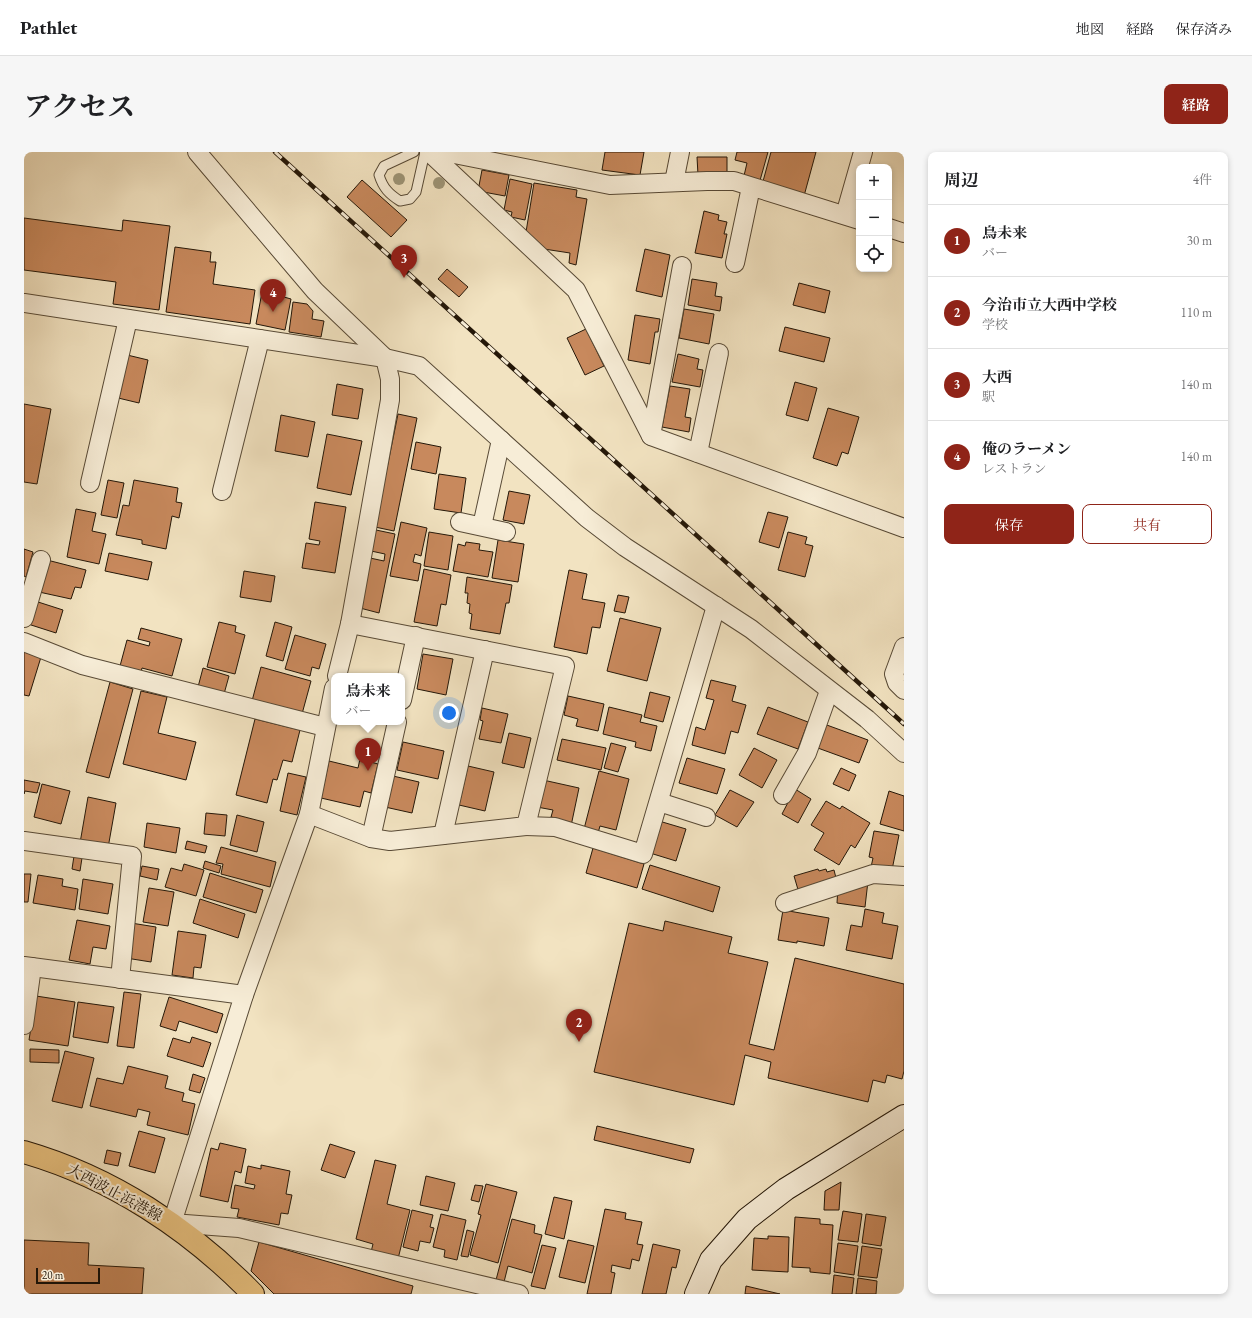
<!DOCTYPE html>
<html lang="ja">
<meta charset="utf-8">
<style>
body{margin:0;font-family:"EB Garamond","Noto Serif JP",serif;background:#f6f6f6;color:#202124}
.controls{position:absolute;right:12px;top:12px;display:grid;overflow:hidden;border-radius:8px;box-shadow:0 2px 6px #0003}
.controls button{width:36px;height:36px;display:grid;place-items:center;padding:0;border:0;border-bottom:1px solid #e0e0e0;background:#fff;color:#202124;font:20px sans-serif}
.scale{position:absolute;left:12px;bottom:10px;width:64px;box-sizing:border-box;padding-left:4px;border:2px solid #241708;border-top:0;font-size:11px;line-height:14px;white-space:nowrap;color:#241708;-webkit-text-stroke:3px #f7edd7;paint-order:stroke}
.you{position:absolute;left:425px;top:561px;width:14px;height:14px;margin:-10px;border:3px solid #fff;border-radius:50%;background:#1a73e8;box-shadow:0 0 0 6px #1a73e833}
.badge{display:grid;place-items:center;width:26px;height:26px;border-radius:50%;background:#8f2418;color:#fff;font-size:13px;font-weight:700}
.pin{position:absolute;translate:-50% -33px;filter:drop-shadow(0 1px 2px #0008)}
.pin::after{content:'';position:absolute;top:21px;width:14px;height:12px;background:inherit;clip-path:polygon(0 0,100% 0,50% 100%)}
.popup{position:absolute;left:307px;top:521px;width:74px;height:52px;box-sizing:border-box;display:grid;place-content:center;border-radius:8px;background:#fff;filter:drop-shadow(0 1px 3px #0005);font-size:13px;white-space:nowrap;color:#757577}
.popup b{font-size:15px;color:#202124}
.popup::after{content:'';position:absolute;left:50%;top:100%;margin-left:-8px;border:8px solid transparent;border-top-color:#fff}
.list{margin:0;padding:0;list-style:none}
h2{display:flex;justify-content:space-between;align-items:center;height:52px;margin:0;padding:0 16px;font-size:17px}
h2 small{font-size:13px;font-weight:400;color:#757577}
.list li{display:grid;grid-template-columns:26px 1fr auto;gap:12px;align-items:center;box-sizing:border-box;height:72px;padding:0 16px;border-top:1px solid #e0e0e0}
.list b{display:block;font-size:15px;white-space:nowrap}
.list p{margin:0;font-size:13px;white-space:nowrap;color:#757577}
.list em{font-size:13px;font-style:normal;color:#757577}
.actions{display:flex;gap:8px;padding:12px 16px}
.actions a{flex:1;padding:9px 0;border:1px solid #8f2418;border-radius:8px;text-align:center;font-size:14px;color:#8f2418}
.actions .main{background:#8f2418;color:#fff}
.icon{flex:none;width:22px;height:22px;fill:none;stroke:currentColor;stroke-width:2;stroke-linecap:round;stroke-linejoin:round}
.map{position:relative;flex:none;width:880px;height:1142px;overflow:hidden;border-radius:8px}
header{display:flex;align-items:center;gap:24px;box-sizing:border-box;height:56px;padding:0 20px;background:#fff;border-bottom:1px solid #e0e0e0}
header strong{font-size:19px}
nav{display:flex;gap:22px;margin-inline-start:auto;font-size:14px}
.intro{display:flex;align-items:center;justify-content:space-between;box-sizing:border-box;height:96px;padding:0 24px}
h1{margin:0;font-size:28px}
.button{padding:10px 18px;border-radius:8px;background:#8f2418;color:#fff;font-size:14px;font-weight:700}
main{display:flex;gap:24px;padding:0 24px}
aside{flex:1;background:#fff;border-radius:8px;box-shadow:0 2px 6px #0003}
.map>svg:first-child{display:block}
.building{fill:#c8895d;stroke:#241708}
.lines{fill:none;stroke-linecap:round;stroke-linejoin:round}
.lane-casing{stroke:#584a36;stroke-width:11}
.street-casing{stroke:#584a36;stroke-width:20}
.secondary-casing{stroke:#241708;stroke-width:24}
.primary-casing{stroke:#241708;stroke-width:24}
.lane{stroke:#f7edd7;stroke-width:9}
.street{stroke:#f7edd7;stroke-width:18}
.secondary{stroke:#f7edd7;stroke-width:22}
.primary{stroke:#e9c280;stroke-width:22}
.rail-casing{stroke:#241708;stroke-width:4.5}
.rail{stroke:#f7edd7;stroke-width:3;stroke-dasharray:9;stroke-linecap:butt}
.tree{fill:#9d9476}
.labels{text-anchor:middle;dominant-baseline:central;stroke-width:4;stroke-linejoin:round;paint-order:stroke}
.street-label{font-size:15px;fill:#241708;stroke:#f7edd7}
</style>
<header>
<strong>Pathlet</strong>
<nav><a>地図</a><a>経路</a><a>保存済み</a></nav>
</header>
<div class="intro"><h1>アクセス</h1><a class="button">経路</a></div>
<main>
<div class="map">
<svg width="880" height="1142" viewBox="0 0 880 1142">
<rect width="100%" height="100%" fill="#f2e3c1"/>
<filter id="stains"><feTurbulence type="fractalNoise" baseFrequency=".005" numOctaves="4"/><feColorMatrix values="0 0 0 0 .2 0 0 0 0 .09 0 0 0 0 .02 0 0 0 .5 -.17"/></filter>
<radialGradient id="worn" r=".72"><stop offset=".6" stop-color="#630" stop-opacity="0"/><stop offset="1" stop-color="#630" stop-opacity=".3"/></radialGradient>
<g class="building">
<path d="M581,0H620L616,23L578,18Z"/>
<path d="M713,0H744L735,32L719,28L723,11L711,8Z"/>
<path d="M747,0H792L780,44L738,33Z"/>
<path d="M673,5H703V23H674Z"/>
<path d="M458,18L485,23L481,44L454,39Z"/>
<path d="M486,27L508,32L501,68L487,65L488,60L480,58Z"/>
<path d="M338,28L383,68L367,85L323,45Z"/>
<path d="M510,31L553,38L552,45L563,47L552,113L545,111L546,101L520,97L502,80Z"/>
<path d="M680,59L695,63L694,68L703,70L700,82H703L698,106L671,101Z"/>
<path d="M0,66L98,79L99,68L146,74L135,158L89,152L92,130L0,118Z"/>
<path d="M151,95L187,100L186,110H192L189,132L231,138L226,172L142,160Z"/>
<path d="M621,97L646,103L638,145L612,139Z"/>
<path d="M423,117L444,135L435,145L414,127Z"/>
<path d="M668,127L693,131L691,144L698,145L696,159L664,153Z"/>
<path d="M775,131L806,139L801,161L769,153Z"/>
<path d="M239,135L261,139L260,145L267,147L261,178L232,172Z"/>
<path d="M269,150L283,152L289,159L288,167L300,169L297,185L265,180Z"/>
<path d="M660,157L690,162L685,192L655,186Z"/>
<path d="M611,163L636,167L634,180H631L626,212L604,208Z"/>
<path d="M761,175L806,186L800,210L755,199Z"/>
<path d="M562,177L580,214L561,223L543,186Z"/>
<path d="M99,202L124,208L115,251L90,245Z"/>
<path d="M654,202L675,207L673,217L679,218L676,235L648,230Z"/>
<path d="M771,230L793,236L784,269L762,263Z"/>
<path d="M313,232L339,237L334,267L308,263Z"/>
<path d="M646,234L666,237L661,265L667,266L665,280L638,275Z"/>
<path d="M0,252L27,257L13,332L0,330Z"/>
<path d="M804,256L835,265L824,302L818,300L813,314L789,306Z"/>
<path d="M374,262L393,266L370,379L351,375Z"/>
<path d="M257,263L291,270L284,305L251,299Z"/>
<path d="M303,282L338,289L327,343L293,336Z"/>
<path d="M392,290L417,295L412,322L387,317Z"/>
<path d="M415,322L442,326L437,361L410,357Z"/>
<path d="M84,328L100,331L93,366L77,363Z"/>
<path d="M110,328L154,336L152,350L158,351L155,366L148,364L142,397L118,392V388L92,383L99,353L105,354Z"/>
<path d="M485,339L506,343L500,372L479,368Z"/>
<path d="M291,350L322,355L311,421L278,416L282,391L295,393L296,389L285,387Z"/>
<path d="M52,357L72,361L68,379L82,382L75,412L43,405Z"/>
<path d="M744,360L764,365L755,396L735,390Z"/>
<path d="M377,370L403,376L397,404L391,402L389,410L397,412L394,429L366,424Z"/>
<path d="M352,378L371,382L355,461L336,456L346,406L360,409L361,402L347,399Z"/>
<path d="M405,380L429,384L424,418L400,414Z"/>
<path d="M764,380L783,385L781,392L789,394L781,425L754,418Z"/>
<path d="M474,388L500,392L494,430L468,426Z"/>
<path d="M442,390L456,392L455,398L469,400L464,425L429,419L434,392L441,394Z"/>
<path d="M0,397L9,400L2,425L0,424Z"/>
<path d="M85,401L128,410L124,428L81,419Z"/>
<path d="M23,408L62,418L57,436L51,435L47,447L15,440Z"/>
<path d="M400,417L427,423L422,453L417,452L413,474L390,470Z"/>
<path d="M545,418L563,422L558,447L581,451L576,476L568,475L563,502L530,495Z"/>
<path d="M220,419L251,424L247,450L216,445Z"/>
<path d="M443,425L488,433L485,451H482L476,482L446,477L448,462L445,461L446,452L443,451L444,441H441Z"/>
<path d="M594,443L605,445L601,461L590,459Z"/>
<path d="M11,449L39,458L32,481L4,472Z"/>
<path d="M596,466L637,476L623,529L583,519Z"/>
<path d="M195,470L212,474L211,480L221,483L211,522L183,515Z"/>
<path d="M251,470L268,475L259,509L242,504Z"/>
<path d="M117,476L158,487L148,524L118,516L117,520L96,514L103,488L125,494L126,490L114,487Z"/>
<path d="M271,483L302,492L295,517L288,515L286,524L261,517Z"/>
<path d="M0,500L17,505L5,544L0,543Z"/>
<path d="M399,502L429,507L422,543L393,537Z"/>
<path d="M237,515L287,529L278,562L228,549Z"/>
<path d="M179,516L205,524L200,542L174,535Z"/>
<path d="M687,528L712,534L708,549L722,553L714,581L707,579L701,602L668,593L672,575L681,578L690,548L682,546Z"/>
<path d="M86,530L109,537L85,626L62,620Z"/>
<path d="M117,539L143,545L134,581L172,590L162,628L99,612Z"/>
<path d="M626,540L646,545L639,570L620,565Z"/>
<path d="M544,544L580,552L574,579L552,574L554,567L540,563Z"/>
<path d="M585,555L618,563L616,570L633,574L627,599L611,595L612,590L579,582Z"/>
<path d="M744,555L784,570L774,597L733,582Z"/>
<path d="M458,556L484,562L477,591L455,587L459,569L456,568Z"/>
<path d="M231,567L276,578L268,610L259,608L253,628L249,627L243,651L212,643Z"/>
<path d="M800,572L844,588L835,611L791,595Z"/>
<path d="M485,581L507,586L500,616L478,611Z"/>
<path d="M538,587L582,596L577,618L533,608Z"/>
<path d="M379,590L420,599L414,627L373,618Z"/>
<path d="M587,591L602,595L594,620L580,616Z"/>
<path d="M730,596L753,608L738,636L715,623Z"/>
<path d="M663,606L701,617L693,642L655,631Z"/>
<path d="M336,607L354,612L347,641L340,639L336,655L297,646L305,609L334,616Z"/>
<path d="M444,614L470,620L461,659L435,653Z"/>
<path d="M817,616L832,623L825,639L809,632Z"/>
<path d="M575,619L605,627L592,678L576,674L574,681L560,677Z"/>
<path d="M264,621L282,625L273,663L256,659Z"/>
<path d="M369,624L395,630L388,661L361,655Z"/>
<path d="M0,628L16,631L13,641L1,639L0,642Z"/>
<path d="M519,628L555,636L547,674L535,672L536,667L527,665L529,658L513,655Z"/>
<path d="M18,632L46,639L37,672L10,665Z"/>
<path d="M771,637L787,647L774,671L758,662Z"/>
<path d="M706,638L730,650L713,675L691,663Z"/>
<path d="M865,639L880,644V679L856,672Z"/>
<path d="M64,645L92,651L84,696L56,691Z"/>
<path d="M802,649L816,657L818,654L846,671L831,696L827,693L815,713L790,698L800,681L787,673Z"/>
<path d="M182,661L203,663L201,684L180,682Z"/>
<path d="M213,663L240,670L233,700L206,693Z"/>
<path d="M635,669L662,677L652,709L626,701Z"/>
<path d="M123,671L156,676L152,701L120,695Z"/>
<path d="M850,679L875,683L868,718L847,715L849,706L845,705Z"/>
<path d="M163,689L183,694L181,701L161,697Z"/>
<path d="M197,695L252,710L246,735L197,722L199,712L192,711Z"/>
<path d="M569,696L620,712L613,736L562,721Z"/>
<path d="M50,704L58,706L56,719L48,717Z"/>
<path d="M181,709L197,714L195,721L179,716Z"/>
<path d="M160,712L180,718L172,744L141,735L147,716L158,719Z"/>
<path d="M626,713L696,735L689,760L618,737Z"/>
<path d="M118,714L135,717L133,728L116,724Z"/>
<path d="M794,717L795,719L802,717L803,720L810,718L813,730L775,741L770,724Z"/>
<path d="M186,721L239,738L232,761L179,745Z"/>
<path d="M0,722H7L4,750H0Z"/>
<path d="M14,723L39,727L38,734L54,737L51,758L9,751Z"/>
<path d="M59,727L89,732L84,762L55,757Z"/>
<path d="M844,729L841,755L813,751L814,735Z"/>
<path d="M125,736L150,740L144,774L119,770Z"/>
<path d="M176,747L221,762L214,786L169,771Z"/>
<path d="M841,757L860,761L858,771L874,774L868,807L822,798L827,773L838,775Z"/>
<path d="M759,758L805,766L800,794L773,789V791L754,788Z"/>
<path d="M53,768L86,774L82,797L69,795L66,812L45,808Z"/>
<path d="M641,769L708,785L704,801L744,810L725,892L750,898L771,806L880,832V919L878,927L863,923L861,931L849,928L844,950L744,926L747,910L721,903L710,953L570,920L605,771L639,779Z"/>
<path d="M107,771L132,775L127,810L102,806Z"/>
<path d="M154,779L182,783L177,816L170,815L169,826L148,823Z"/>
<path d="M100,840L117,842L110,896L93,894Z"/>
<path d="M12,844L51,850L44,894L5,888Z"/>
<path d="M145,845L199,862L193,881L155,869L152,879L136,874Z"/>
<path d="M54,850L90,855L84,891L49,885Z"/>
<path d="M168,885L187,891L179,915L143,904L149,886L166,891Z"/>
<path d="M6,897L35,898V911L6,910Z"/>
<path d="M41,899L70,906L58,956L28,949Z"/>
<path d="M104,914L144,924L141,936L160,941L158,949L171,952L164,983L123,973L126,960L114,957L112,965L66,954L73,926L99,932Z"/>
<path d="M169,922L181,926L176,941L165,938Z"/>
<path d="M573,974L670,997L666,1011L570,988Z"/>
<path d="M115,979L141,986L131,1021L105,1014Z"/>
<path d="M196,991L222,997L217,1021L211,1019L204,1050L176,1044L187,996L194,998Z"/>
<path d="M306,992L331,1000L321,1026L297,1018Z"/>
<path d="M83,998L97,1001L94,1014L80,1011Z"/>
<path d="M351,1008L372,1013L363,1052L386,1058L373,1111L346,1104L349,1092L332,1087Z"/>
<path d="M237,1013L266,1019L262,1042L268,1043L264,1062L257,1061L255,1073L213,1065L215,1057L207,1056L211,1033L230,1037L231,1033L221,1031L224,1014L237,1017Z"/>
<path d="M402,1024L431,1031L424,1059L396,1053Z"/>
<path d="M817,1030L815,1058H800L801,1039Z"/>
<path d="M462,1032L493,1040L474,1111L446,1103L457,1063L454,1062Z"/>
<path d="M451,1033L459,1034L455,1050L447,1048Z"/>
<path d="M530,1045L548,1049L540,1087L521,1082Z"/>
<path d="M581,1057L602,1061L601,1067L618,1070L613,1092L619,1093L615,1109L608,1107L606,1117L588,1113L587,1120L591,1121L587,1142H563Z"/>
<path d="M388,1058L409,1063L406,1075L410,1076L406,1091L396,1089L394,1099L379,1095Z"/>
<path d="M819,1059L838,1062L834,1090L814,1088Z"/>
<path d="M417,1062L442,1068L433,1108L420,1105L421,1098L409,1095Z"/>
<path d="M842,1062L862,1065L857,1094L838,1091Z"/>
<path d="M771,1065L796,1067V1072L809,1073L806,1122L786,1120V1116L768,1115Z"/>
<path d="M488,1067L511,1073L510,1081L518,1083L508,1121L484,1114L480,1130L472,1128Z"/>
<path d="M443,1078L450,1080L444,1105L437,1104Z"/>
<path d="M744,1084L765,1085L764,1120L728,1118L730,1086L744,1087Z"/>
<path d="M0,1088L65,1091L64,1113L120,1116L118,1142H0Z"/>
<path d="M544,1088L570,1094L561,1131L535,1125Z"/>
<path d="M235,1090L389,1134L387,1142H250L227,1119Z"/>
<path d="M814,1091L834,1094L830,1123L810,1120Z"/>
<path d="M629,1092L656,1098L652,1116L648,1115L642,1142H618Z"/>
<path d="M518,1093L532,1096L521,1137L507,1134Z"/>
<path d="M838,1094L858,1097L853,1126L834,1124Z"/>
<path d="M810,1123L830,1126L828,1142H808Z"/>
<path d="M834,1126L853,1129L852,1142H832Z"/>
<path d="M722,1134L756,1142H721Z"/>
</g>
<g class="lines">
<defs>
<path id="lane" d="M390,0L360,14L355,23C359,36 365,42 376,49L386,47L392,40L401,0"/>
<g id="street">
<path d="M173,0L291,139L361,206L366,227V248L326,472L313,524"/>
<path d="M405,0L552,138L627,284L880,376"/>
<path d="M420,0L586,33L683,29H710L835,68"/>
<path d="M650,30L656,0"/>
<path d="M821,63L839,0"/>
<path d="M865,76L880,81"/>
<path d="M711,111L727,35"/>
<path d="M0,151L361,206L395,214L563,366L601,395L727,477L843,567L880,601"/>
<path d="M627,284L658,114"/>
<path d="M674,301L695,201"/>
<path d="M66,331L104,167"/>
<path d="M198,339L236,187"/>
<path d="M436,370L482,380"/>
<path d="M458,374L477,288"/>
<path d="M0,466L17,408"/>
<path d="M0,490L58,513L301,575"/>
<path d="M880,495L870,522L873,531L880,538"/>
<path d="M310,536L285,662L220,843L148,1071L215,1076L495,1142"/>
<path d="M378,548L392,484"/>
<path d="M759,643L783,601L805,539"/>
<path d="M635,650L682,665"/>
<path d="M285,662L347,686L366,689L502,674L541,514L326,472"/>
<path d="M502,674L531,675L619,702L692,454"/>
<path d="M419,683L461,498"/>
<path d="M347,686L373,570"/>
<path d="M0,689L108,704L96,827"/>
<path d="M761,751L849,722L880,724"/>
<path d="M0,814L220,843"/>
<path d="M0,873L8,815"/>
</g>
<path id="secondary" d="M672,1142L687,1108L723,1067L762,1037L880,964"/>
<path id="primary" d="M0,1000C87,1025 166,1077 229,1142"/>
</defs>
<use href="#lane" class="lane-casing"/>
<use href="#street" class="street-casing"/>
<use href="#secondary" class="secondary-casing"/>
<use href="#primary" class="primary-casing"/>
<use href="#lane" class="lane"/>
<use href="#street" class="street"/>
<use href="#secondary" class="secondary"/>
<use href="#primary" class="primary"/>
<defs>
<path id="rail" d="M251,0L880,572"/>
</defs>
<use href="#rail" class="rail-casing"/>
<use href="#rail" class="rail"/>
</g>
<g class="tree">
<circle cx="375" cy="27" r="6"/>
<circle cx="415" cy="31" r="6"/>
</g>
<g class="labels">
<g class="street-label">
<text transform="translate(91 1040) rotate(28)">大西波止浜港線</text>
</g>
</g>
<rect width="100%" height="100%" filter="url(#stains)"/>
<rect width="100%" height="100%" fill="url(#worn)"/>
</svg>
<div class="controls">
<button>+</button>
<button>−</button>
<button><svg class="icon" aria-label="locate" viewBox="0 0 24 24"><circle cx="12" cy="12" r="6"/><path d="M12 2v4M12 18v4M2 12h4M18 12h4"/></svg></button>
</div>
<div class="scale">20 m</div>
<div class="you"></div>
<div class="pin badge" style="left:344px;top:619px">1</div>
<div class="popup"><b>鳥未来</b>バー</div>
<div class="pin badge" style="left:555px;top:890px">2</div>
<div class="pin badge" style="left:380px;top:126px">3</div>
<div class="pin badge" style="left:249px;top:160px">4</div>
</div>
<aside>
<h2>周辺<small>4件</small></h2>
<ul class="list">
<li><span class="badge">1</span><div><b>鳥未来</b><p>バー</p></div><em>30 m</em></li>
<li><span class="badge">2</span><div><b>今治市立大西中学校</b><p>学校</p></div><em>110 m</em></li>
<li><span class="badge">3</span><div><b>大西</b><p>駅</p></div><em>140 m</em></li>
<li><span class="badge">4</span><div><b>俺のラーメン</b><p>レストラン</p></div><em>140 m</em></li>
</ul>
<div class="actions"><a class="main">保存</a><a>共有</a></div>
</aside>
</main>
